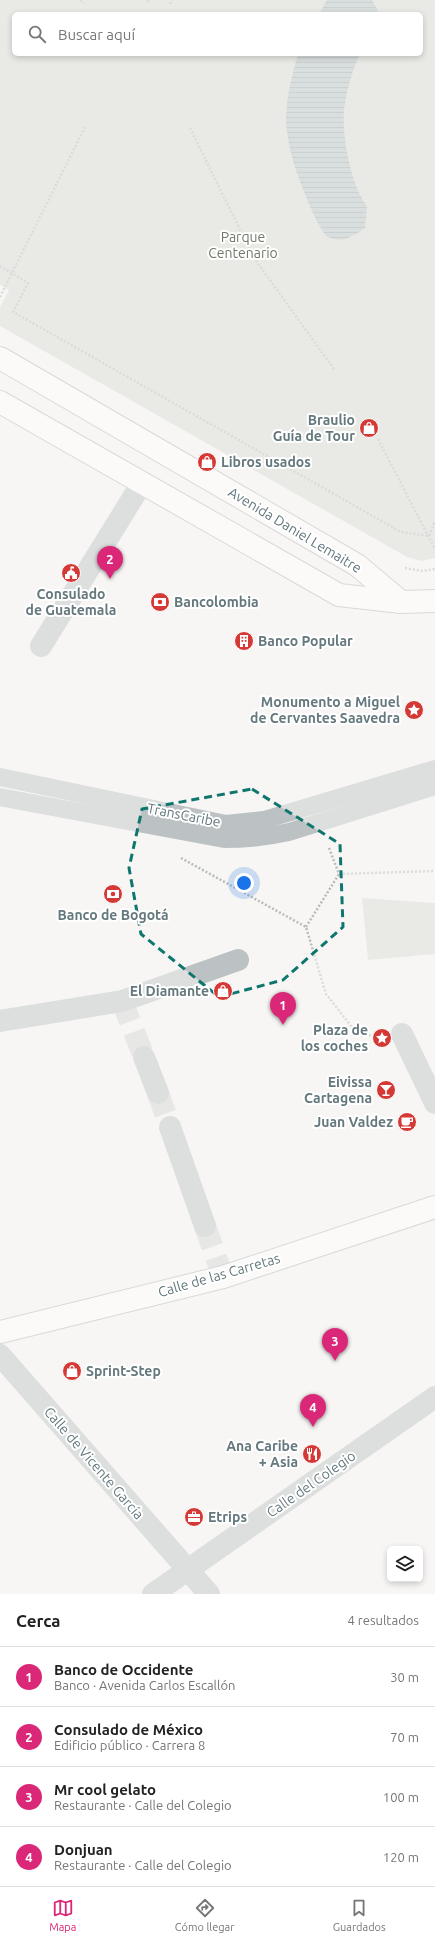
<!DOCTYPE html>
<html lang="es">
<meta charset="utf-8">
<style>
body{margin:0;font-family:Ubuntu,sans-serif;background:#f2f2f2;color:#222}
.controls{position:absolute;right:12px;bottom:12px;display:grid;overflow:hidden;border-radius:6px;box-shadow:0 2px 6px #0003}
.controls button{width:36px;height:36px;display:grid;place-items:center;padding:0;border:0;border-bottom:1px solid #e0e0e0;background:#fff;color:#222;font:20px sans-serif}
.you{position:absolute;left:244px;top:883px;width:14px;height:14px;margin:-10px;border:3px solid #fff;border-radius:50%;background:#1a73e8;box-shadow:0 0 0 6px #1a73e833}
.badge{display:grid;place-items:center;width:26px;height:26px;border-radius:50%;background:#db2777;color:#fff;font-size:13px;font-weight:700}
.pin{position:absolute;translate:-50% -33px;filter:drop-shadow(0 1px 2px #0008)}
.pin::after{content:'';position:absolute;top:21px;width:14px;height:12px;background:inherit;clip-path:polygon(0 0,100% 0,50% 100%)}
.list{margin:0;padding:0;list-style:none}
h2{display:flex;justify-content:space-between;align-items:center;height:52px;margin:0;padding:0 16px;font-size:17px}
h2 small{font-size:13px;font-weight:400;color:#767676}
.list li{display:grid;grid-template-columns:26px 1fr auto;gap:12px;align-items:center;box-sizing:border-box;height:60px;padding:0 16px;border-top:1px solid #e0e0e0}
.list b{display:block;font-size:15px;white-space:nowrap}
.list p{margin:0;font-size:13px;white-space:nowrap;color:#767676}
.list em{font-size:13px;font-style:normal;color:#767676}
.icon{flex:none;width:22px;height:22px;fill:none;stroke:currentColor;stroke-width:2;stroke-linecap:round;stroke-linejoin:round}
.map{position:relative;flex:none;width:435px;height:1594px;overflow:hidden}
.search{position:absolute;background:#fff;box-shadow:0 2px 6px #0003;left:12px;right:12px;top:12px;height:44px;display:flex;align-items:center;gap:10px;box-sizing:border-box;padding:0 14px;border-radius:6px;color:#767676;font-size:15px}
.sheet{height:292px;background:#fff}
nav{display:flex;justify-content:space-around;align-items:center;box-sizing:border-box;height:56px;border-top:1px solid #e0e0e0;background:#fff;font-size:11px;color:#767676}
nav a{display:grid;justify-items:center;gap:2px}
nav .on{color:#db2777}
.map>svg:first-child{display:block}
.green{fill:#d8dbd4;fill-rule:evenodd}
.water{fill:url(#water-rules)}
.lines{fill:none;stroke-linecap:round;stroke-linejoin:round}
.street-tunnel{stroke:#d2d6d6;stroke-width:22;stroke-dasharray:22 11;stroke-linecap:butt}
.secondary-casing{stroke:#afb7b9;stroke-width:24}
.path{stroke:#b7bbbd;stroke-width:2.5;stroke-dasharray:2 2;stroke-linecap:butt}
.lane{stroke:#bcc2c4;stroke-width:18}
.street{stroke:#bcc2c4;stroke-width:22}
.secondary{stroke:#fff;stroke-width:22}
.marked{fill:none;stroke:#0f766e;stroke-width:3;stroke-dasharray:8 5;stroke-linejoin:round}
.labels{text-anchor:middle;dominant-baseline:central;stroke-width:4;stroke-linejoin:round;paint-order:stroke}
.park-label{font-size:14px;fill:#6f7a67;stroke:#fff}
.poi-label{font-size:14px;font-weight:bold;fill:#64787d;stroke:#fff;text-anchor:end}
.street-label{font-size:14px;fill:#64787d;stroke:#fff}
</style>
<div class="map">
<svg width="435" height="1594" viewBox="0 0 435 1594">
<defs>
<pattern id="water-rules" width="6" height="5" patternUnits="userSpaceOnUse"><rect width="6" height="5" fill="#b3c3c3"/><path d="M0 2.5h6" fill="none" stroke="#95a3a4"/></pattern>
</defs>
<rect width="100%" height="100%" fill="#f7f6f4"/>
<g class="green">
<path d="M0,0H435V558L421,561L407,557L0,326V307L9,290L0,285ZM14,14H421V54H14Z"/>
<path d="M362,898L435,903V954L368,960Z"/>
</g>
<g class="water">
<path d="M327,0H372L378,11L377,14H319Z"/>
<path d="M298,54H360C352,70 346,93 344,111C342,137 351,186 367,206L365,228C354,236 342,244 328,237C318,231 295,170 292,157C289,145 286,129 286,117C287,95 292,75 298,54Z"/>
</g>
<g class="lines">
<g class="street-tunnel">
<path d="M122,1001L144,1057"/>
<path d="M158,1093L170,1127"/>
<path d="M205,1226L223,1277"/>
</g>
<defs>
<g id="secondary">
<path d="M0,358L357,565L401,602"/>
<path d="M0,402L339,595L401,602L435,601"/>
<path d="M0,1332L223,1277L435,1207"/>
</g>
</defs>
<use href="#secondary" class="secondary-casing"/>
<g class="path">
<path d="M80,0L84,3"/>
<path d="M148,0L149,4"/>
<path d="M170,4L172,0"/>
<path d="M190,128L254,258L334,369"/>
<path d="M0,266L28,283L13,312L401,532L429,536L435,521"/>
<path d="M0,297L85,127"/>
<path d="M378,439L435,549"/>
<path d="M405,568L423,571L435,569"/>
<path d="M329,848L339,874L435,871"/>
<path d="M181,858L306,927L326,994L359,1036L376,1035"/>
<path d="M306,927L339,874"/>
</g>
<g class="lane">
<path d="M0,777L226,824L264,820L435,769"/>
<path d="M0,797L224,839C247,839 267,837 289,832L435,786"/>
</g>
<g class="street">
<path d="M41,646L142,483"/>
<path d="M0,1021L122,1001L238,960"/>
<path d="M402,1034L435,1103"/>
<path d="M144,1057L158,1093"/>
<path d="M170,1127L205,1226"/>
<path d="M0,1355L209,1594"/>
<path d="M153,1594L435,1397"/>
</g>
<use href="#secondary" class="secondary"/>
</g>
<path d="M0 0H435V1594H0ZM252,789L340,844L343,927L283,980L219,997L141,934L129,868L142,809Z" fill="#f7f6f4" fill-opacity=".55" fill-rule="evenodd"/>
<path class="marked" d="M252,789L340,844L343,927L283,980L219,997L141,934L129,868L142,809Z"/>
<defs>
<symbol id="shop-disc" viewBox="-11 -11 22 22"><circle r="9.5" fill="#d53936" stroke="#fff"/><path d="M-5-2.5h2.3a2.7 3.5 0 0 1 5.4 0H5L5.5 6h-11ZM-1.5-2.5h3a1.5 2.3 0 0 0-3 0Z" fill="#fff"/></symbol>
<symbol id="civic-disc" viewBox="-11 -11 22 22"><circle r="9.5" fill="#d53936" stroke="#fff"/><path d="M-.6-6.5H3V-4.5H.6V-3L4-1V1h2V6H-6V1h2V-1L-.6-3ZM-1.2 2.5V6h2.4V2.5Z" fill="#fff"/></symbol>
<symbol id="bank-disc" viewBox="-11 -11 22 22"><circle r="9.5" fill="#d53936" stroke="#fff"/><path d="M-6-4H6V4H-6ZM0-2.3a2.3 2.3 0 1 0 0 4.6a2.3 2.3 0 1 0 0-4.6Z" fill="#fff"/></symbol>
<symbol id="building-disc" viewBox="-11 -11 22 22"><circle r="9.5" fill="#d53936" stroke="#fff"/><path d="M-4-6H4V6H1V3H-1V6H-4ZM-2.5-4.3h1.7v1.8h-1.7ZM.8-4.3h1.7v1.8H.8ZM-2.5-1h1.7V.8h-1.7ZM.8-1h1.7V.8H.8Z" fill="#fff"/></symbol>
<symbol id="sight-disc" viewBox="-11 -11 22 22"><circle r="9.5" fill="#d53936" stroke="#fff"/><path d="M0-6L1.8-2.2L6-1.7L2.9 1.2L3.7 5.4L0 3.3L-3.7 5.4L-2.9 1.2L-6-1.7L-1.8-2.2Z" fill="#fff"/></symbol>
<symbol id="bar-disc" viewBox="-11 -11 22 22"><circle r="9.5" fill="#d53936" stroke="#fff"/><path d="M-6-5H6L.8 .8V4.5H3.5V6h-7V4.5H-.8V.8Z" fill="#fff"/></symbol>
<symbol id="cafe-disc" viewBox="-11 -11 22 22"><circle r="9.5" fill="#d53936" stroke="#fff"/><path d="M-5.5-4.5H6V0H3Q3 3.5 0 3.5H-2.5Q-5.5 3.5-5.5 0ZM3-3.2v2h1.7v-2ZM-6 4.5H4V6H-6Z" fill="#fff"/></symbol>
<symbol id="restaurant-disc" viewBox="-11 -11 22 22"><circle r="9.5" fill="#d53936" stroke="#fff"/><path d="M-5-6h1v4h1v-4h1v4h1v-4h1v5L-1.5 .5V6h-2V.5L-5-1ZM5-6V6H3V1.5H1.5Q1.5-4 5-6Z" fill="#fff"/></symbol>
<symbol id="office-disc" viewBox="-11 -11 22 22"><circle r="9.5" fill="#d53936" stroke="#fff"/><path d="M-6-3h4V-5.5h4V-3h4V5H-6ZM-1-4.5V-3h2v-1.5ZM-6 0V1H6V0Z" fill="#fff"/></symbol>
</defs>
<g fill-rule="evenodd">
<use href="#shop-disc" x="358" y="417" width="22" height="22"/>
<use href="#shop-disc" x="196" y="451" width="22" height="22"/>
<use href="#civic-disc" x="60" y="562" width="22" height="22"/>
<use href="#bank-disc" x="149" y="591" width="22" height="22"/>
<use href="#building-disc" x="233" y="630" width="22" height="22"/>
<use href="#sight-disc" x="403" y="699" width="22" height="22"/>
<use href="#bank-disc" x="102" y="883" width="22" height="22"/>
<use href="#shop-disc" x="212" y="980" width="22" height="22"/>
<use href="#sight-disc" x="371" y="1027" width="22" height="22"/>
<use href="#bar-disc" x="375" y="1079" width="22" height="22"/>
<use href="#cafe-disc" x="396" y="1111" width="22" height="22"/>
<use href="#shop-disc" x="61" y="1360" width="22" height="22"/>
<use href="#restaurant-disc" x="301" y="1443" width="22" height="22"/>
<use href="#office-disc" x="183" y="1506" width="22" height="22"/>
</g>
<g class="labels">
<g class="park-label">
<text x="243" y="237">Parque<tspan x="243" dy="16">Centenario</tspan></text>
</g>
<g class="poi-label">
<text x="355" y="420">Braulio<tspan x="355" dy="16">Guía de Tour</tspan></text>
<text x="221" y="462" text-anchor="start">Libros usados</text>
<text x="71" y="594" text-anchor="middle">Consulado<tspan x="71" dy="16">de Guatemala</tspan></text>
<text x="174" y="602" text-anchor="start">Bancolombia</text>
<text x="258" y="641" text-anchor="start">Banco Popular</text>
<text x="400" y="702">Monumento a Miguel<tspan x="400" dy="16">de Cervantes Saavedra</tspan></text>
<text x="113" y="915" text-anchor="middle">Banco de Bogotá</text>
<text x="209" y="991">El Diamante</text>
<text x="368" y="1030">Plaza de<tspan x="368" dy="16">los coches</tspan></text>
<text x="372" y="1082">Eivissa<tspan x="372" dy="16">Cartagena</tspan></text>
<text x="393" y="1122">Juan Valdez</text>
<text x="86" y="1371" text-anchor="start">Sprint-Step</text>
<text x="298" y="1446">Ana Caribe<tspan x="298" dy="16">+ Asia</tspan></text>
<text x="208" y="1517" text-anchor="start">Etrips</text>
</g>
<g class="street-label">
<text transform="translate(295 530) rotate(31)">Avenida Daniel Lemaitre</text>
<text transform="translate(184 815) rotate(11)">TransCaribe</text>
<text transform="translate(219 1275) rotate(-16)">Calle de las Carretas</text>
<text transform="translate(94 1463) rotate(49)">Calle de Vicente García</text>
<text transform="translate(311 1484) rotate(-35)">Calle del Colegio</text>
</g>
</g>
</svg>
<div class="controls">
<button><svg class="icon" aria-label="layers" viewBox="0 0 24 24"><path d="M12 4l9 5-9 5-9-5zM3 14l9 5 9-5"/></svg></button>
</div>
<div class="you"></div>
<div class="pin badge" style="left:283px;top:1025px">1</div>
<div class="pin badge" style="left:110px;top:579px">2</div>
<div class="pin badge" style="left:335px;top:1361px">3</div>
<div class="pin badge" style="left:313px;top:1427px">4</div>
<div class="search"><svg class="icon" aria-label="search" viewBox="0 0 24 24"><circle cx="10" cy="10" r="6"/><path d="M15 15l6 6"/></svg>Buscar aquí</div>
</div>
<section class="sheet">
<h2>Cerca<small>4 resultados</small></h2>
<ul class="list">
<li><span class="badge">1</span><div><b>Banco de Occidente</b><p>Banco · Avenida Carlos Escallón</p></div><em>30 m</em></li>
<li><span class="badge">2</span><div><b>Consulado de México</b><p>Edificio público · Carrera 8</p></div><em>70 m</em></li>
<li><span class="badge">3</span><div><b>Mr cool gelato</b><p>Restaurante · Calle del Colegio</p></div><em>100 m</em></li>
<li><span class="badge">4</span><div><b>Donjuan</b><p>Restaurante · Calle del Colegio</p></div><em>120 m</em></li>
</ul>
</section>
<nav>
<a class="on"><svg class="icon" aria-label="map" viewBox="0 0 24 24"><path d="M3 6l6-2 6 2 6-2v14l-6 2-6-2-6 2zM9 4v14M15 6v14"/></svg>Mapa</a>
<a><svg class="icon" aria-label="directions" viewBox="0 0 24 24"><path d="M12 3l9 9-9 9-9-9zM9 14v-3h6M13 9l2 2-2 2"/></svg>Cómo llegar</a>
<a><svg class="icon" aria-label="saved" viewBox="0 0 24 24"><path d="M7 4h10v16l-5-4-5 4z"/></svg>Guardados</a>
</nav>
